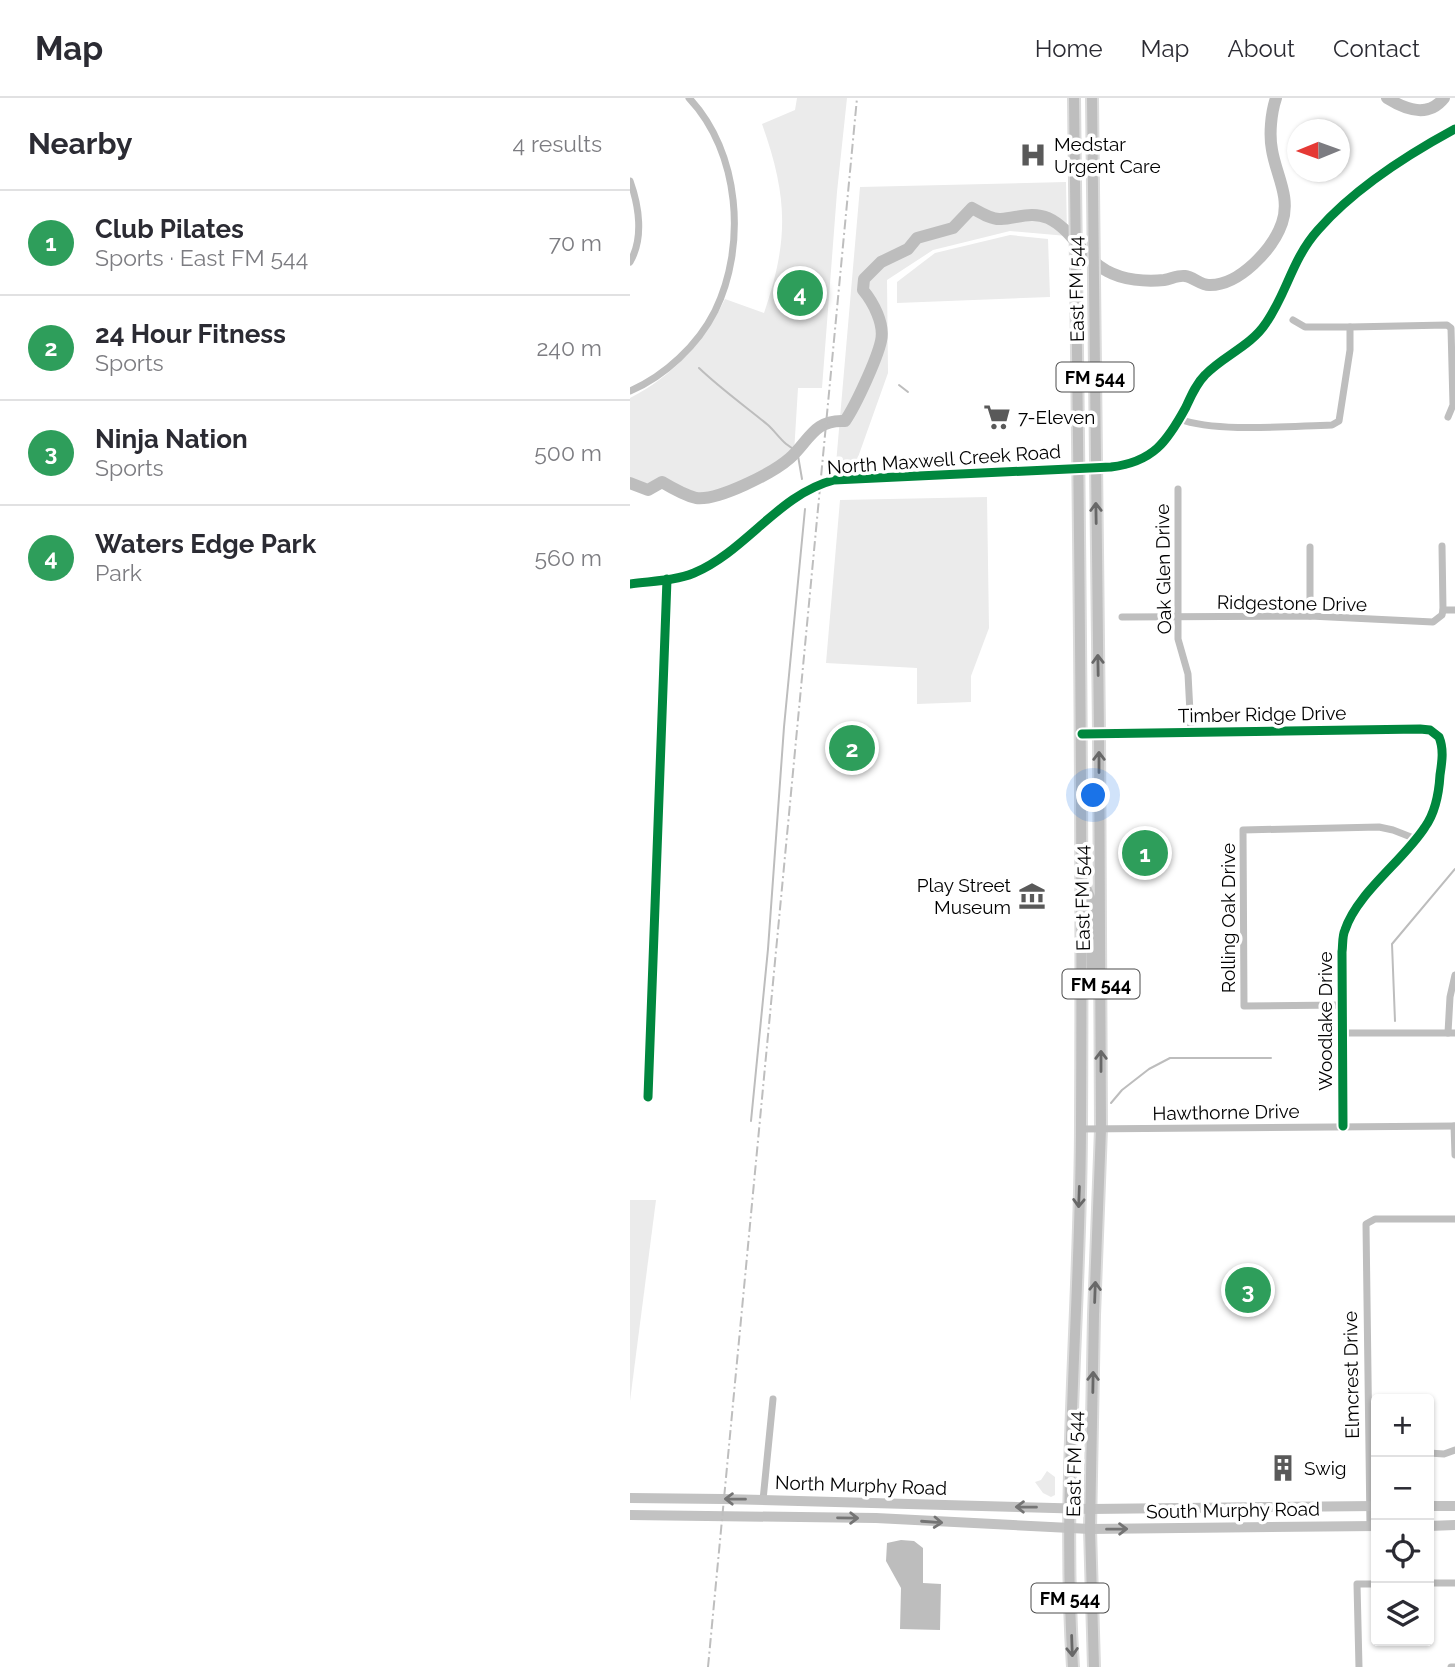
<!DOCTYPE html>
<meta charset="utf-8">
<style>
body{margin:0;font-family:Raleway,sans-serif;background:#f7f7f7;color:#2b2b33}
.controls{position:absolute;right:21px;bottom:21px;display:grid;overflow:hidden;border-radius:7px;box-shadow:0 2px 5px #0004}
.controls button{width:63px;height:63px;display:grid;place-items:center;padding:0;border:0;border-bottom:2px solid #e1e1e2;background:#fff;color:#2b2b33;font:35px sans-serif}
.compass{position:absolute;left:657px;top:21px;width:63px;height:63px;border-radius:50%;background:#fff;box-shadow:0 2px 5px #0004;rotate:269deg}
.you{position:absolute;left:464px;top:698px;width:24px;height:24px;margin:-18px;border:5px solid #fff;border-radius:50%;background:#1a73e8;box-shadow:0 0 0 10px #1a73e833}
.badge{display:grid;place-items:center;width:46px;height:46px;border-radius:50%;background:#595959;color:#fff;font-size:23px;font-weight:700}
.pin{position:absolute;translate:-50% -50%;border:4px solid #fff;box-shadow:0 2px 7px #0006}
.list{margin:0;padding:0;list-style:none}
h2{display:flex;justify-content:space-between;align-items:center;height:91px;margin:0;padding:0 28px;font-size:30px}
h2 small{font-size:23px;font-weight:400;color:#7c7c81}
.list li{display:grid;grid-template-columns:46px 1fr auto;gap:21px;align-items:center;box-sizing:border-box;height:105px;padding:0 28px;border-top:2px solid #e1e1e2}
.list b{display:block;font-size:26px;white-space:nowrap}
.list p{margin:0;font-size:23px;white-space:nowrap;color:#7c7c81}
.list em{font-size:23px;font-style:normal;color:#7c7c81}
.icon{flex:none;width:38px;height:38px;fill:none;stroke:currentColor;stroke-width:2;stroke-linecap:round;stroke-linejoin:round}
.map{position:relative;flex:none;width:825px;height:1569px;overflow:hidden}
header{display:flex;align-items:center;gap:42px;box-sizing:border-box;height:98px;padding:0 35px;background:#fff;border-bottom:2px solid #e1e1e2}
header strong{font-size:33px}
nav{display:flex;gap:38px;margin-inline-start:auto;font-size:24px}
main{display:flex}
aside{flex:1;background:#fff}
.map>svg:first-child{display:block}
.green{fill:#ebebeb}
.water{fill:#bdbdbd}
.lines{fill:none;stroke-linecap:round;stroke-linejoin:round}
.stream{stroke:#bdbdbd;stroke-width:2}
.river{stroke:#bdbdbd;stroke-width:12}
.primary-casing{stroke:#dbdbdb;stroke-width:14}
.street{stroke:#bebebe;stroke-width:7}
.secondary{stroke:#c2c2c2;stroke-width:10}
.primary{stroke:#bebebe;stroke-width:10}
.rail{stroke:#bebebe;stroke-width:2;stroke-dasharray:10 3.5 2 3.5;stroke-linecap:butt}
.cycleway-casing{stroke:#fff;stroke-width:13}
.cycleway{stroke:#00873e;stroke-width:9}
.oneway{stroke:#686868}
.oneway2{stroke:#747474}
.labels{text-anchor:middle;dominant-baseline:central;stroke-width:7;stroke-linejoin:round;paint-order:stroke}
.shield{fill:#fff;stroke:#4c4c4c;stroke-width:2}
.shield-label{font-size:18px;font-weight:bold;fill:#000}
.poi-label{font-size:19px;fill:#000;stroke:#fff;text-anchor:start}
.street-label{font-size:19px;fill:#000;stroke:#fff}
</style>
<header>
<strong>Map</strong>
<nav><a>Home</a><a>Map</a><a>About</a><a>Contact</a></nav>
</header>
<main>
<aside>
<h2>Nearby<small>4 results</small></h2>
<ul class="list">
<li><span class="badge" style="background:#2e9e5b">1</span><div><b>Club Pilates</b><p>Sports · East FM 544</p></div><em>70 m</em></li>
<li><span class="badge" style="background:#2e9e5b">2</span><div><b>24 Hour Fitness</b><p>Sports</p></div><em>240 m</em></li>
<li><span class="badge" style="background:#2e9e5b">3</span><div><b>Ninja Nation</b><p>Sports</p></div><em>500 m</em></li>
<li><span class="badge" style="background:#2e9e5b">4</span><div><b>Waters Edge Park</b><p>Park</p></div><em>560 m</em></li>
</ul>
</aside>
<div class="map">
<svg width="825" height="1569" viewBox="0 0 825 1569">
<rect width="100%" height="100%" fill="#fff"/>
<g class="green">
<path d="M167,0H217L207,94L192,290H168L164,355L159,361C137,374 92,403 67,400C55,398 43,390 32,384L18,392L0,385V300C43,278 74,244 95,201L134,215C159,142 158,99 132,26L165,12Z"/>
<path d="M436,84L437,138L380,133L303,152L257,182L258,275L227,362L206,366L230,89Z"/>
<path d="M380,137L418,141L420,199L267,205V184L305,155Z"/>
<path d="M357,399L359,530L341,578V604L287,606V570L196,565L210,402Z"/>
<path d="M0,1102H26L0,1303Z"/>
<path d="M417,1373L425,1379V1397L421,1399L413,1395L405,1384L411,1382Z"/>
</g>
<path class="water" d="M271,1442L284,1443L293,1450V1485L311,1486L310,1532L270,1531L271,1490L256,1463L257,1445Z"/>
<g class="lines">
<g class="stream">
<path d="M69,270C91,291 115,308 138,327C147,335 155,349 167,352L172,381"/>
<path d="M269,287L278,294"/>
<path d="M765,923L762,846L825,771"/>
<path d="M481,1005L492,992L519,971L540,960H641"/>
<path d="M121,1023L138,851L154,629L175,411"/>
</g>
<g class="river">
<path d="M757,0C776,12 798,20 814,0"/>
<path d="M0,385L18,392L32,384C42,390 54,397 66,400C88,403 143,375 160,360C179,343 184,321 215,323C226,307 247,261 251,243C255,226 243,204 233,192L234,181L251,164L278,151L287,140L323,130L342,110C351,115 362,122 371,121C387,120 402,113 418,120C442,131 454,161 477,173C493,182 516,184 534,182C541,181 548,177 555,178C563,179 571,187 579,187C609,188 643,151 652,125C661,99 646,77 642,52C639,37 641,15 646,0"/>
</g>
<defs>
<g id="primary">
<path d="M462,0L469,635L471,1031L464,1217L460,1431L464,1569"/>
<path d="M454,785L460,799L462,875L471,876"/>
<path d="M443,1569C431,1388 451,1206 451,1025C453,683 448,342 444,0"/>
</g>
</defs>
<use href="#primary" class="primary-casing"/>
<g class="street">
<path d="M0,83C9,108 14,140 0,164"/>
<path d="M720,229L817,227L821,230L823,307L818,319"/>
<path d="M0,293C35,278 68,247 85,213C117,148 110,54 59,0"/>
<path d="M549,321C587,335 660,328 702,327L709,323L720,252V229H675L663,222"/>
<path d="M548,391V541L558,576L561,634"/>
<path d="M0,486C21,483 45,483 64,475C116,453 149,396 204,382L481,369C523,364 537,344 556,309C561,298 566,286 575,277C593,258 621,248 636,225C657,195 662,161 688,132C724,91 777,57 825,31"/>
<path d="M813,512H825"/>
<path d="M680,518V449"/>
<path d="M492,519L680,518L803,524L812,517L813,512L812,448"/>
<path d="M452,636L790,631L800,632L809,639C814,651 812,664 810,677C809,694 805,715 795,729C774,762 727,795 715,832C712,838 713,847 712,854L713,1028"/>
<path d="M712,907L614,908L613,732L749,729L763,732L786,741"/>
<path d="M712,935H825"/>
<path d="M818,935L820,899L825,877"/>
<path d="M18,999L37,481"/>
<path d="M824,1028L825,1057"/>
<path d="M451,1031L825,1028"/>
<path d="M799,1355L814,1356L825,1352"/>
<path d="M133,1402L143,1301"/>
<path d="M740,1428L736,1126L745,1121H825"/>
<path d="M799,1485H825"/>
<path d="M729,1569L727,1486H746"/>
<path d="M821,1569H825"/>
</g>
<g class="secondary">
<path d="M0,1400L93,1401L461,1411L746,1408"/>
<path d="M799,1408H825"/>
<path d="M0,1417L246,1420L460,1431L746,1428"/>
<path d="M799,1428L825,1427"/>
</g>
<use href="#primary" class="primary"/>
<path class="rail" d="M78,1569L227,0"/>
<defs>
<g id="cycleway">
<path d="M0,486C21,483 45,483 64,475C116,453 149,396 204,382L481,369C523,364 537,344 556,309C561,298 566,286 575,277C593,258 621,248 636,225C657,195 662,161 688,132C724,91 777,57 825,31"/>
<path d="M452,636L790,631L800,632L809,639C814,651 812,664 810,677C809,694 805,715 795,729C774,762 727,795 715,832C712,838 713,847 712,854L713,1028"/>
<path d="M18,999L37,481"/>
</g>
</defs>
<use href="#cycleway" class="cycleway-casing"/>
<use href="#cycleway" class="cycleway"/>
</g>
<defs><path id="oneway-shaft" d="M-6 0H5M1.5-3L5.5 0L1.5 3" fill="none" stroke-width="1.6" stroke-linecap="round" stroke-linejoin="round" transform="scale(1.75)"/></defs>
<g class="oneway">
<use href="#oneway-shaft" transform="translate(466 415) rotate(-91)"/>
<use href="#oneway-shaft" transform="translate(468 567) rotate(-91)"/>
<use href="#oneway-shaft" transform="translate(469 664) rotate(-90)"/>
<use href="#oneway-shaft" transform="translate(471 963) rotate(-90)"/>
<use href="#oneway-shaft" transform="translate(449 1099) rotate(92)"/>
<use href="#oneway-shaft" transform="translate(465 1194) rotate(-88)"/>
<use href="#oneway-shaft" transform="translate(463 1284) rotate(-89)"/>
<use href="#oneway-shaft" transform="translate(442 1548) rotate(88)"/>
</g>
<g class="oneway2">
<use href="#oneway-shaft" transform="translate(105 1401) rotate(-179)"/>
<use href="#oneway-shaft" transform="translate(396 1409) rotate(-179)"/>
<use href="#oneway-shaft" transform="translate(218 1420) rotate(1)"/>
<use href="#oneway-shaft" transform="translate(302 1424) rotate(4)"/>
<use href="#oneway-shaft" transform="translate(487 1431) rotate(-1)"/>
</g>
<defs>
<symbol id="hospital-bare" viewBox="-9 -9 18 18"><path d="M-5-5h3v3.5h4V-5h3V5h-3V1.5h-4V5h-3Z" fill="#595959" stroke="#fff" stroke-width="2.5" paint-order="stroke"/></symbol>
<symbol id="supermarket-bare" viewBox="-9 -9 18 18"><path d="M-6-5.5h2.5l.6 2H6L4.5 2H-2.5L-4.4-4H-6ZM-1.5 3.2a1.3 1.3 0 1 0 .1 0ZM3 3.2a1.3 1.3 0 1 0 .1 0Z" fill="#595959" stroke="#fff" stroke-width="2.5" paint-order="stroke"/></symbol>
<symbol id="museum-bare" viewBox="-9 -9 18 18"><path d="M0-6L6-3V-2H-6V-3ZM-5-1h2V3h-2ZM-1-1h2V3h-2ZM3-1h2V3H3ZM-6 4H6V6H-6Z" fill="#595959" stroke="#fff" stroke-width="2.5" paint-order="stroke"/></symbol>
<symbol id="building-bare" viewBox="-9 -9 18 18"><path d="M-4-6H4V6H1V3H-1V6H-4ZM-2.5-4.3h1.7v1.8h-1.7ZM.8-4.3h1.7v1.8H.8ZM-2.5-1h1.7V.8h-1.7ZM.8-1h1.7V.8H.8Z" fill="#595959" stroke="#fff" stroke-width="2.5" paint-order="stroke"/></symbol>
</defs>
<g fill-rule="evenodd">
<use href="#hospital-bare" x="384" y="38" width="38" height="38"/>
<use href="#supermarket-bare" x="348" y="300" width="38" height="38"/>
<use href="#museum-bare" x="383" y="779" width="38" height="38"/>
<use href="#building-bare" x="634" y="1351" width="38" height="38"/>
</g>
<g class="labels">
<g class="shield">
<rect x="426.5" y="264.5" width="77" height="29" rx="5"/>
<rect x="432.5" y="871.5" width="77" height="29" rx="5"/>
<rect x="401.5" y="1485.5" width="77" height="29" rx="5"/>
</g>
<g class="shield-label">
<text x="465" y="279">FM 544</text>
<text x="471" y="886">FM 544</text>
<text x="440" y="1500">FM 544</text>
</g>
<g class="poi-label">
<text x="424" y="46">Medstar<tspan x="424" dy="22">Urgent Care</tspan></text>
<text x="388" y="319">7-Eleven</text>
<text x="381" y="787" text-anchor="end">Play Street<tspan x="381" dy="22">Museum</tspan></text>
<text x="674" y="1370">Swig</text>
</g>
<g class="street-label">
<text transform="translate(446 191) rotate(-91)">East FM 544</text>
<text transform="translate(314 361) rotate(-4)">North Maxwell Creek Road</text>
<text transform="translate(533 471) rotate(-91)">Oak Glen Drive</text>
<text transform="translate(662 505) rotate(1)">Ridgestone Drive</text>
<text transform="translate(632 616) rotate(-1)">Timber Ridge Drive</text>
<text transform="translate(452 800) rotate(-91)">East FM 544</text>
<text transform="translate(598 820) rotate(-90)">Rolling Oak Drive</text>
<text transform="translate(695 923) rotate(-90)">Woodlake Drive</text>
<text transform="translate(596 1014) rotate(-1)">Hawthorne Drive</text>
<text transform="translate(721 1277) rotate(-91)">Elmcrest Drive</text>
<text transform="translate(444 1366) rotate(-89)">East FM 544</text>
<text transform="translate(231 1387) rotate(2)">North Murphy Road</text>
<text transform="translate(603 1412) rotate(-1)">South Murphy Road</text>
</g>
</g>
</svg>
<div class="controls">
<button>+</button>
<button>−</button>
<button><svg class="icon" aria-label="locate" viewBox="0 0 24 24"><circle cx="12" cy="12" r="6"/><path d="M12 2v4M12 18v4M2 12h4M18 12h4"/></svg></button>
<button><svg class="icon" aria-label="layers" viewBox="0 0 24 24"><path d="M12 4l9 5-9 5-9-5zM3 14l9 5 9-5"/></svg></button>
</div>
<svg class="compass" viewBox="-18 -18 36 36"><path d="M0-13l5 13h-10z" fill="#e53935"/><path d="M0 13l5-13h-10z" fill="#7c7c81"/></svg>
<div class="you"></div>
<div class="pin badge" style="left:515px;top:755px;background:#2e9e5b">1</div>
<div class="pin badge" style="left:222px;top:650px;background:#2e9e5b">2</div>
<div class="pin badge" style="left:618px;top:1192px;background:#2e9e5b">3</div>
<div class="pin badge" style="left:170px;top:195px;background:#2e9e5b">4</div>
</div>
</main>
